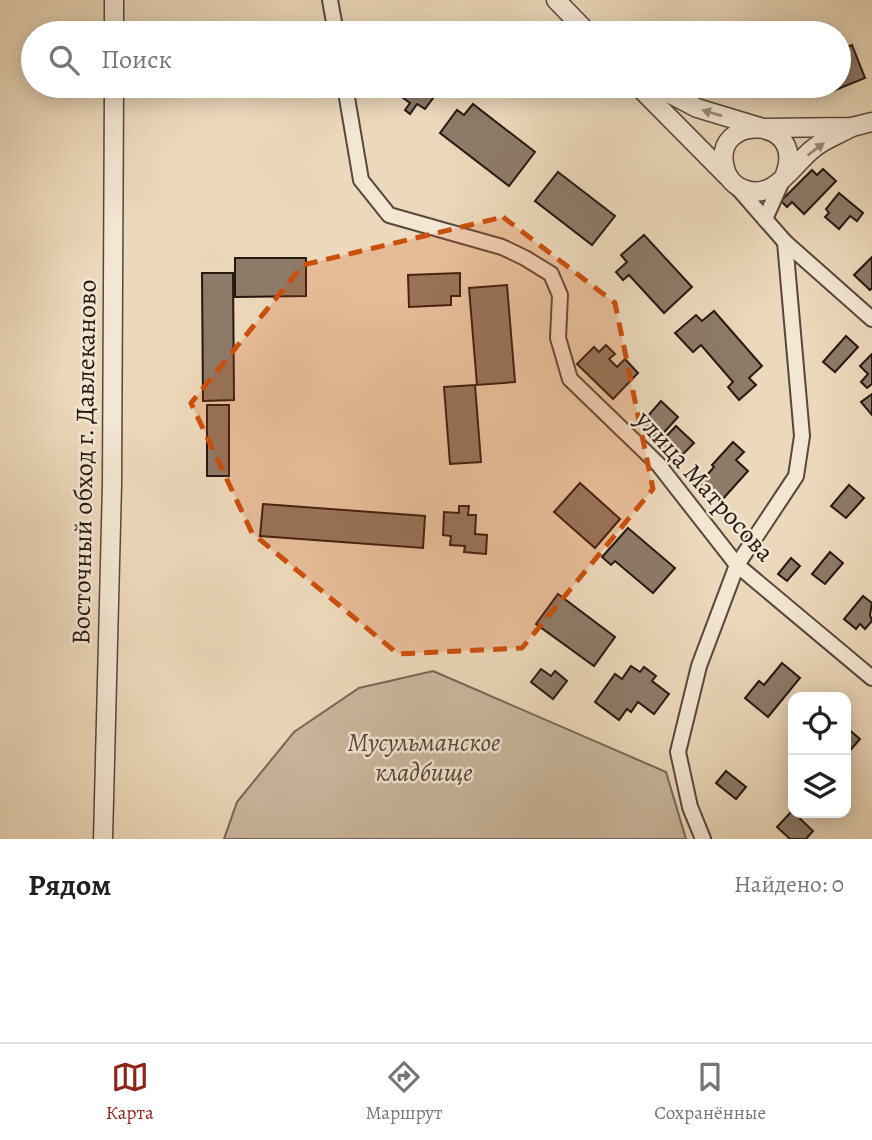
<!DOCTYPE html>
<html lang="ru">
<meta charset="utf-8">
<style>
body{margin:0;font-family:Alegreya,serif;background:#f2f2f2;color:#202124}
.controls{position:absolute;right:21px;bottom:21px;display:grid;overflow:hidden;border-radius:14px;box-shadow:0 4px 18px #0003}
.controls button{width:63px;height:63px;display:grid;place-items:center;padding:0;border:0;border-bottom:2px solid #e0e0e0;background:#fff;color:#202124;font:35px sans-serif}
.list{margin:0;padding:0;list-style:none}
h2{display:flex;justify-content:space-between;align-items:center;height:91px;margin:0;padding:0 28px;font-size:30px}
h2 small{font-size:23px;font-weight:400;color:#757577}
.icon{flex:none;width:38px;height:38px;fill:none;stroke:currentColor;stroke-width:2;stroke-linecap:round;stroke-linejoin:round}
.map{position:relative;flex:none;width:872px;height:839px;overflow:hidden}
.search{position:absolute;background:#fff;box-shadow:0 4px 18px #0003;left:21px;right:21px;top:21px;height:77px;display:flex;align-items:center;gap:18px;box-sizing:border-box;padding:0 24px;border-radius:38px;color:#757577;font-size:26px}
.sheet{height:203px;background:#fff}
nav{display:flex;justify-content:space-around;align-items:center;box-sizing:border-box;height:98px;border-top:2px solid #e0e0e0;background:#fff;font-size:19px;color:#757577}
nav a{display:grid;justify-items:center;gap:4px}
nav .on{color:#8f2418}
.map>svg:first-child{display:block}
.green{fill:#cab79d;stroke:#786758;stroke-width:2}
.building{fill:#8d7b69;stroke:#261712;stroke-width:2}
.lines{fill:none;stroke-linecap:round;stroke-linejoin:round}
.minor-casing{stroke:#58473c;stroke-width:18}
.tertiary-casing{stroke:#58473c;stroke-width:21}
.minor{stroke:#f3e6d2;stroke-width:14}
.tertiary{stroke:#f3e6d2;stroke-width:18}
.oneway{fill:#97897c}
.marked{fill:#cb4f0d;fill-opacity:0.2;stroke:#cb4f0d;stroke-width:5;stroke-dasharray:14 9;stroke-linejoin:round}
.labels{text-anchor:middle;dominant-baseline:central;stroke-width:5;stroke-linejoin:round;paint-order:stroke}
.street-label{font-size:26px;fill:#261712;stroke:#f3e6d2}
.park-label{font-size:26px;font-style:italic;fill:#57473c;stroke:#f3e6d2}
</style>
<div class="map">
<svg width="872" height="839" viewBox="0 0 872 839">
<rect width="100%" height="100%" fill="#ecd8ba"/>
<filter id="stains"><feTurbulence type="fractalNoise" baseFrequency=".00286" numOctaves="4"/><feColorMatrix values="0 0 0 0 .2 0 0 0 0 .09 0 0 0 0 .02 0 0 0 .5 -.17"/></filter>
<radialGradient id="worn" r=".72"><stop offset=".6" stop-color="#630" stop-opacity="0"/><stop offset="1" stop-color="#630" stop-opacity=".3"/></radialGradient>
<path class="green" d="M433,671L666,772L686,839H224L237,802L294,732L359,688Z"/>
<g class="building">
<path d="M666,22L685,33H659Z"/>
<path d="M852,45L865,78L833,91L831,86H839V57L842,56L839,50Z"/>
<path d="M387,86H442L425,109L417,104L410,114L405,110L410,103Z"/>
<path d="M473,104L535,152L509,186L440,133L457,110L464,115Z"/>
<path d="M823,169L836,181L804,214L792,202L787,207L781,201L812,170L817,175Z"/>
<path d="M558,172L615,216L592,245L535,201Z"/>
<path d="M839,193L863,213L857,221L850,216L839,229L825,217L829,213L826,209Z"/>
<path d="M644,235L692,287L664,313L629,275L623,280L616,272L627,262L621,255Z"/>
<path d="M872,257V288L870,290L854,275Z"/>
<path d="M235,258H306V296L235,297Z"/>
<path d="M202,273H233L234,400L203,401Z"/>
<path d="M460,273V296H451V305L409,307L408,275Z"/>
<path d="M507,285L515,382L477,385L469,288Z"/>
<path d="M714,311L762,366L749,378L756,385L739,400L728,387L733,382L701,345L693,352L675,333L696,315L702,321Z"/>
<path d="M846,336L858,347L835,372L823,362Z"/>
<path d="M606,345L615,354L609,359L617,367L625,359L638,373L613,399L577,364L594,347L599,352Z"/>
<path d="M872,354V384L867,388L861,382L868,374L860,366Z"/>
<path d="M475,385L481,462L450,464L444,387Z"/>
<path d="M872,394V415L861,402Z"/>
<path d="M661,401L678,417L658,439L641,424Z"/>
<rect x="207" y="405" width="22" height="71"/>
<path d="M676,426L694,443L678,459L661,442Z"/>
<path d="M733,442L744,452L736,460L748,471L721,501L700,483L714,467L712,465Z"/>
<path d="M580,483L620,519L595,548L554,512Z"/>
<path d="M849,485L864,498L846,518L831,506Z"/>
<path d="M263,504L425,516L423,548L260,536Z"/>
<path d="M459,506H469L468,515H476L475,534L487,535L486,554L464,552L465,546L450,545L451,536L443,535L444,512L459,513Z"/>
<path d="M628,528L675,568L653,593L615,561L611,565L602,557Z"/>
<path d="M830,552L843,563L825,584L812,574Z"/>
<path d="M791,558L800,566L787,581L778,574Z"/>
<path d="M558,594L615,637L594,666L536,624Z"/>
<path d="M863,596L872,603L870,615L872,621L865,629L860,624L856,629L844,619Z"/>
<path d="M782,663L800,678L768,717L745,698L759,681L764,685Z"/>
<path d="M631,666L640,672L644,667L656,676L652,681L669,694L654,714L638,702L631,712L627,709L619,720L595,702L615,674L622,679Z"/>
<path d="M541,669L551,676L555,671L567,681L553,699L531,682Z"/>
<path d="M846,727L860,739L846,755Z"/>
<path d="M726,771L746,787L736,799L716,783Z"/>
<path d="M792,811L813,831L806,839H790L777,827Z"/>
</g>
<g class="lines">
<defs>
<g id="minor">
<path d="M330,0L336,33"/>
<path d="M345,86L361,180L389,215L502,247L525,258L551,274L560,295L558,338L570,379L658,464L737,565L872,678"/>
<path d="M736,186L785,242L872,319"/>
<path d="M765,219L783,179"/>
<path d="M703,839L690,807L678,752L699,666L737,565L796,476L802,436L785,242"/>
</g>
<g id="tertiary">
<path d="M556,0L588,33"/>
<path d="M114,33V0"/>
<path d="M638,86L727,176"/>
<path d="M655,86L697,108L763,128L852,127L872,122"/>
<path d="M784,177C810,115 710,113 725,168C727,178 735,187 746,190C775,200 794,163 814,148C825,139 840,134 852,127"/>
<path d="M103,839L112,484L114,86"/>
</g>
</defs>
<use href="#minor" class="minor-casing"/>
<use href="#tertiary" class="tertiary-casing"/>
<use href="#minor" class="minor"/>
<use href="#tertiary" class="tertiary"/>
</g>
<defs><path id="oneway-solid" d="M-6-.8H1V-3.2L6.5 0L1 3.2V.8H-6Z" transform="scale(1.75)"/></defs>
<g class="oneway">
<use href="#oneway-solid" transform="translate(712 113) rotate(-164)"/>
<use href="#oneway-solid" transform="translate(816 149) rotate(-37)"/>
</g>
<path class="marked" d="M503,217L615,303L653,489L522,648L398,654L252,533L191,403L303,265Z"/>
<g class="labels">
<g class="street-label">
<text transform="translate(84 462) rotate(-89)">Восточный обход г. Давлеканово</text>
<text transform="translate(705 486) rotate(48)">улица Матросова</text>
</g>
<g class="park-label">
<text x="424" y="742">Мусульманское<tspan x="424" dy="30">кладбище</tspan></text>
</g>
</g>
<rect width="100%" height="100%" filter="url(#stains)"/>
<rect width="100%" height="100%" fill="url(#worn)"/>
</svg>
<div class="controls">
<button><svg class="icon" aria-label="locate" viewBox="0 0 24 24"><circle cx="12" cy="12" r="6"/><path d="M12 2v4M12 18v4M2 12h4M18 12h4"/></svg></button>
<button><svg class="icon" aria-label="layers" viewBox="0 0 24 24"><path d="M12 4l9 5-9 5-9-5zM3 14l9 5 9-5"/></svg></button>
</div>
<div class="search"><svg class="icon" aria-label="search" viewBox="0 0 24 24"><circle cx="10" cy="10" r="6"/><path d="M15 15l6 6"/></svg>Поиск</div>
</div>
<section class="sheet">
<h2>Рядом<small>Найдено: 0</small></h2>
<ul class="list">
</ul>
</section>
<nav>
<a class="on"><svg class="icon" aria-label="map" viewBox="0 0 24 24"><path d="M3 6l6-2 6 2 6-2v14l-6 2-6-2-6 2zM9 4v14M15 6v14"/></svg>Карта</a>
<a><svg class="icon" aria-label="directions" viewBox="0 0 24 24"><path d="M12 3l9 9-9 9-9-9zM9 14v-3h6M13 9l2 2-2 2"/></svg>Маршрут</a>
<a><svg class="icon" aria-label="saved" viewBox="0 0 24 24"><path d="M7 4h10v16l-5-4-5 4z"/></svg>Сохранённые</a>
</nav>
